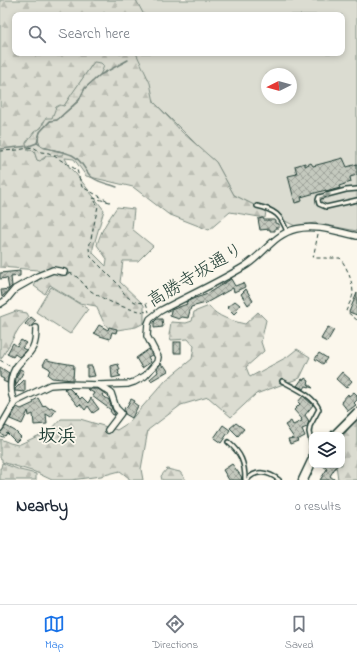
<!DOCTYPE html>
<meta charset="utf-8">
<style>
body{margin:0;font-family:"Indie Flower","Klee One",sans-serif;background:#f6f6f7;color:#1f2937}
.controls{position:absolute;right:12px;bottom:12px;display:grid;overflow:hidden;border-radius:8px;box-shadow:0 2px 6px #0003}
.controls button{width:36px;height:36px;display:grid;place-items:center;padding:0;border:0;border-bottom:1px solid #e0e1e3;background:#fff;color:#1f2937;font:20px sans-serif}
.compass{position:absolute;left:261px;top:68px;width:36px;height:36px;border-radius:50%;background:#fff;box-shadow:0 2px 6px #0003;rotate:265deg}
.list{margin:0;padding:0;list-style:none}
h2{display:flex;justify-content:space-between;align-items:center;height:52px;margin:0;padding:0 16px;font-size:17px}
h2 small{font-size:13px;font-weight:400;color:#747a83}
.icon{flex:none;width:22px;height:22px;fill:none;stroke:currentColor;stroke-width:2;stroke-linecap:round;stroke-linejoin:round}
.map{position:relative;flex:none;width:357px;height:480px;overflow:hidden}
.search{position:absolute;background:#fff;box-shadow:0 2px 6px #0003;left:12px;right:12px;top:12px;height:44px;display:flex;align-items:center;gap:10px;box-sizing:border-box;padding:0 14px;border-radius:8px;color:#747a83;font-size:15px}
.sheet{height:124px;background:#fff}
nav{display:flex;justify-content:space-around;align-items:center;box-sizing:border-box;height:56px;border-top:1px solid #e0e1e3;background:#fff;font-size:11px;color:#747a83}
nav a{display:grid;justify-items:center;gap:2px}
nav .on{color:#1a73e8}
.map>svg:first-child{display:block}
.green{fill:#dbdcd1;stroke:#7d8c82;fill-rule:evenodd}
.forest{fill:url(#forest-firs);stroke:#7d8c82;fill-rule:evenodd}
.wetland{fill:url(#wetland-marsh);stroke:#7d8c82}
.cemetery{fill:url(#cemetery-stones);stroke:#7d8c82}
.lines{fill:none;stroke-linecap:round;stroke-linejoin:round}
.stream{stroke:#74847b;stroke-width:1.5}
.building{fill:url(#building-cross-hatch);stroke:#1f3d34}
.lane-casing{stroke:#1f3d34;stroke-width:6}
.street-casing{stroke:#1f3d34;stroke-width:8}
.secondary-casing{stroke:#1f3d34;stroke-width:11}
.path{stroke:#1f3d34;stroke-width:1;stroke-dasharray:4 3;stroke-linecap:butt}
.lane{stroke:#fbf7ec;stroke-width:3}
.street{stroke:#fbf7ec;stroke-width:5.5}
.secondary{stroke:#fbf7ec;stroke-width:8}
.oneway{fill:#8d9a90}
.labels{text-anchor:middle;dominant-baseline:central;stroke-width:3.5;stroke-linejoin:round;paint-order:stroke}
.street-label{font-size:18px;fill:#1f3d34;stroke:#fbf7ec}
.neighbourhood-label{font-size:19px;font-weight:bold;fill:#1f3d34;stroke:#fbf7ec}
</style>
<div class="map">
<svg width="357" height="480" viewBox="0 0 357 480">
<defs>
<pattern id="forest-firs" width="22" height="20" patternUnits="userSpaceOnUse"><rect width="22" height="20" fill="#dbdcd1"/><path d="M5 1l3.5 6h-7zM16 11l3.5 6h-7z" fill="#bcbeb4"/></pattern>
<pattern id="wetland-marsh" width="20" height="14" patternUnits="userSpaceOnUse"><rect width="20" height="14" fill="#dbdcd1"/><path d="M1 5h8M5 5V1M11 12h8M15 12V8" fill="none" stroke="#bcbeb4"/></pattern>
<pattern id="cemetery-stones" width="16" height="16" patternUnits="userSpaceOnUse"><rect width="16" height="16" fill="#dbdcd1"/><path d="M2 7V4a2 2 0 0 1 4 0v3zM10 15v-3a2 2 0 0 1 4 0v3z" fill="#bcbeb4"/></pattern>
<pattern id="building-cross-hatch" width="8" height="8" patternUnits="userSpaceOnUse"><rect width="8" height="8" fill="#c4c9be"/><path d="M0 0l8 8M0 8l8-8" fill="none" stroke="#9fa49b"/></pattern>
</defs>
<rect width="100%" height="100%" fill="#fbf7ec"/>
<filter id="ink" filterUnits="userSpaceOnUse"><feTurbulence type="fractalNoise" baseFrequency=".025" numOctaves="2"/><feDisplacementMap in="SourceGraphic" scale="8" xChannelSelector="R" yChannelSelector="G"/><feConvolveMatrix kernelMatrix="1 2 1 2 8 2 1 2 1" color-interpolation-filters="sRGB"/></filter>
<g filter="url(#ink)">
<g class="green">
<path d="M95,0H357V231L315,223L295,226L234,195L216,162L204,152L154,102L127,53H342V15H104ZM267,74H291V98H267Z"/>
<path d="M51,287L88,309L70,334L36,312Z"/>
</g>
<g class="forest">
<path d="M0,0H136L144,15H15V53H136L150,83L154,102L182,132L216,162L234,195L266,211L265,218L230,212L209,230L168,214L133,187L86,176L74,159L65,158L70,168L76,174L104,210L93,248V253L106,266L107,259L97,245C101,230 108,220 117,207L134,209L132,229L153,246L138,261H123L120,282L144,305V323L136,327L111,331L104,323L96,306L79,303L50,285L45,294L34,286L41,276L38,270L0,267ZM91,66L100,71V75L85,88L79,101L57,120L50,121L40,132L38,139L40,146L44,148L63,152L54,156H46L44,159L37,160L34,151L30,150L26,143C31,136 34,132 41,128L43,122L52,118L64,106Z"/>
<path d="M209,306C217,317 232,321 245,324L258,312L266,320L261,342L264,351L246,367L250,377L287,357L297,349L310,357L300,378L256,394L231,417L208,397L181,405L148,430L141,469L143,480H129V478L120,471L101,476L71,480H52L35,472L2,462V459L0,458V439L10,443L18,445L51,430L61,419H80L117,430L128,423L166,380L192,359L194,346L188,339L171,340L169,335L171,322L186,323L192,321L194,312Z"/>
<path d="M16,311L27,313L29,317L19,328L1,359L0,357V317Z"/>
<path d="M357,418V480H332L338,479L336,465H342V437Z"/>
<path d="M167,469L180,472L186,480H162L161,476Z"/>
</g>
<path class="wetland" d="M94,62L101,63L104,66L100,75L85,88L79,100L57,120L50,121L40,132L38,139L41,146L44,148L64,152L62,155L46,156L40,161L37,160L34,151L30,150L28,151L26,143L34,132L41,128L46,118H52L56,107L60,105L64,106L71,95Z"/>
<path class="cemetery" d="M2,463L20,470L36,474V480H0V468H1Z"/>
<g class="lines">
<g class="stream">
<path d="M37,143C47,151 61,150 72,155C84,161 84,172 93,178C100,183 110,184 117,187"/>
<path d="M0,149L29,146L37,143L40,132L50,121L57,120L79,100L85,88L100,75L128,60"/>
</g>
</g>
<g class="building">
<path d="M343,158L347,167L357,164V175L350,177L351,182L339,186L340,188L326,192V190L301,197L302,201L295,203L288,176L297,174L295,166L305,163V166L311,163L313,166Z"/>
<path d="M263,218L264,220H275V223L279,224V228H275V231H270V229L260,230L258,219Z"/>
<path d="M20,271V276L11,277L12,286L2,297L1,290L9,289L7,278L0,279V273Z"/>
<path d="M231,279L235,286L243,283L245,287L234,292L233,288L206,303L191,307L188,318L182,317L179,319L170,316L171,310L187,304L186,302L195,298L205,295Z"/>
<path d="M246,289L253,301L248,305L241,294Z"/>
<path d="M357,293V315L349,312Z"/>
<path d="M235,301L240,305L236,310L237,311L234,314L227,307Z"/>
<path d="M31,317L36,321L30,328L25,324Z"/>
<path d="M157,319H162L163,327L154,328V322Z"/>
<path d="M99,325L108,330L109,327L117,329L116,333L112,332L110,339L100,336L94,333Z"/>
<path d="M328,327L334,330L327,342L321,339Z"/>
<path d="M21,340L26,343L22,348L26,350L24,353L19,357L15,354L13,357L7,354L13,343L17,346Z"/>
<rect x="174" y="342" width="7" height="11"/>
<path d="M149,349L152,355L148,357L151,362L142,368L136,358Z"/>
<path d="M319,353L327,358L323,364L315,359Z"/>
<path d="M46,359L51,361L74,365L73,380L52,378L48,375L50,369L43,365Z"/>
<path d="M161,363L163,367L164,365L168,371L151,381L150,379L158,372L157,369Z"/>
<path d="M118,364L120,370H118L119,373L118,374L121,376L112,378L111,366Z"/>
<path d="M87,366H92L95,376L87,377Z"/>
<path d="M0,367L9,373L7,383L3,381L4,379L0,377Z"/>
<path d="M20,369L24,371L15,387L16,378Z"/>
<path d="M342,372L352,381L346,388L336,379Z"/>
<path d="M305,378L309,381L308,384L313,388L306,386L304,389L297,386L302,379L304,380Z"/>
<path d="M25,379V392L15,391V389Z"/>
<path d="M65,388H69L80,399L82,397L88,403L91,398L99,409L93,413L88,406L85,410L80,404L78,406L64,389Z"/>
<path d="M87,389H98L104,393L102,395L109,400L112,409L115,414L113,415L110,411L111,410L92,396L94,393Z"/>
<path d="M354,392L357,395V400L354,403L356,405L348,411L341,402L348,394L349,396Z"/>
<path d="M303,396L313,405L305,415L309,421L307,427L302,429L305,436L297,440L298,441L290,444L288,439L294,438L285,425L291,421L293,425L302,421L301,419H302L294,410L300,404L298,402Z"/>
<path d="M38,398L43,407L45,405L50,409L51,407L56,410L51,417L46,414L47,424L34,425L33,414L29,416L28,411L22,424L10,419L17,407L21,409L34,403L33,401Z"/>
<path d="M131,399L135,401L134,403L138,406L132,418L125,414L124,410L125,407L126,408Z"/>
<path d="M236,423L244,429L238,436L230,428Z"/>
<path d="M223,425L230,430L221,443L214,438Z"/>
<path d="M6,426L15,431L21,437L16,442L7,433L5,436L0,433Z"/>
<path d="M232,464L241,476L242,480H229L223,470Z"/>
<path d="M322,465H337L330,476L335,480H320L327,469Z"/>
</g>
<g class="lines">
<defs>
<g id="lane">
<path d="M357,189L346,190L323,196L319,197L318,200L319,204L326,207L357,200"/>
<path d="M257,206C275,210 281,215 287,232"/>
<path d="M282,381C294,388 313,395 319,409L310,426L309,432L312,446L311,457L312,460"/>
<path d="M228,442C241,453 245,463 245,480"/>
<path d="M247,480C256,469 269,472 279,480"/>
</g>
<g id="street">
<path d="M0,304L6,300L15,289L38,276L53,270L64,272"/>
<path d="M99,385L111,393L116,408L121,413L108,430"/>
<path d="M15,402C9,394 10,378 15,369C19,361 29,356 33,347C36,341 36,334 36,328"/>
<path d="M0,428L15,402L50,385L64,384L99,385L128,384L134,382L145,376L157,362L158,357L147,336L148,324L150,319L160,311C188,296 217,283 245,266C263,255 274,234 296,229C316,224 338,232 357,236"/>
</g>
<g id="secondary">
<path d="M335,435L357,413"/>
<path d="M303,480L312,461"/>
</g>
</defs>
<use href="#lane" class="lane-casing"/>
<use href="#street" class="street-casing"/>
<use href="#secondary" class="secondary-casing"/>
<g class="path">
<path d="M0,151L18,150L33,147L41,152L49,153L77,170L82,187L110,202L93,198L98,206L89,248L90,256L117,283L126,296L135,302L146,303L149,312"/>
<path d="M318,234L313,258H340C347,267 353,282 353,294C352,299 348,306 346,311L357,320"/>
<path d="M69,273C78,275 82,283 88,289C105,301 128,311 149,312"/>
<path d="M0,360L11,367"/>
<path d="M0,436L6,438"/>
</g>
<use href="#lane" class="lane"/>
<use href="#street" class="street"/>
<use href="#secondary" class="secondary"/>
</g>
<defs><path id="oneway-solid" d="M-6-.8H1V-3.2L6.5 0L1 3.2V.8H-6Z"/></defs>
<use class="oneway" href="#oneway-solid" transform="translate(325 196) rotate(-21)"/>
</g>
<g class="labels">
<g class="street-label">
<text transform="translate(196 276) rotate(-31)">高勝寺坂通り</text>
</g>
<g class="neighbourhood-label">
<text x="57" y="437">坂浜</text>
</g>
</g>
</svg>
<div class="controls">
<button><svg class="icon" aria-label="layers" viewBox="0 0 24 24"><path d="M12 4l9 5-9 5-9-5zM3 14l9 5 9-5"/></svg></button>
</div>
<svg class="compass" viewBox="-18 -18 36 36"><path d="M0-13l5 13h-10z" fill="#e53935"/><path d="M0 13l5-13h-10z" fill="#747a83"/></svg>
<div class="search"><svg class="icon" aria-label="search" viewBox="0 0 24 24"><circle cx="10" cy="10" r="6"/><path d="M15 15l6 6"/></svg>Search here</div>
</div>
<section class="sheet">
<h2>Nearby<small>0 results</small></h2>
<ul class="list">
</ul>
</section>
<nav>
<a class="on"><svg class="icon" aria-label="map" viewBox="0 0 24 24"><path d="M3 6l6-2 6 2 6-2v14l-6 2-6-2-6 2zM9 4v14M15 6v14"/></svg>Map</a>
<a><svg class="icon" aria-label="directions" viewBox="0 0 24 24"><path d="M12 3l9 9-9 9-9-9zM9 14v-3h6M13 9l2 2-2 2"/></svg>Directions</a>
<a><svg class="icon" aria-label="saved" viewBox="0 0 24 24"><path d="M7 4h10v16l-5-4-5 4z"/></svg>Saved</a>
</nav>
